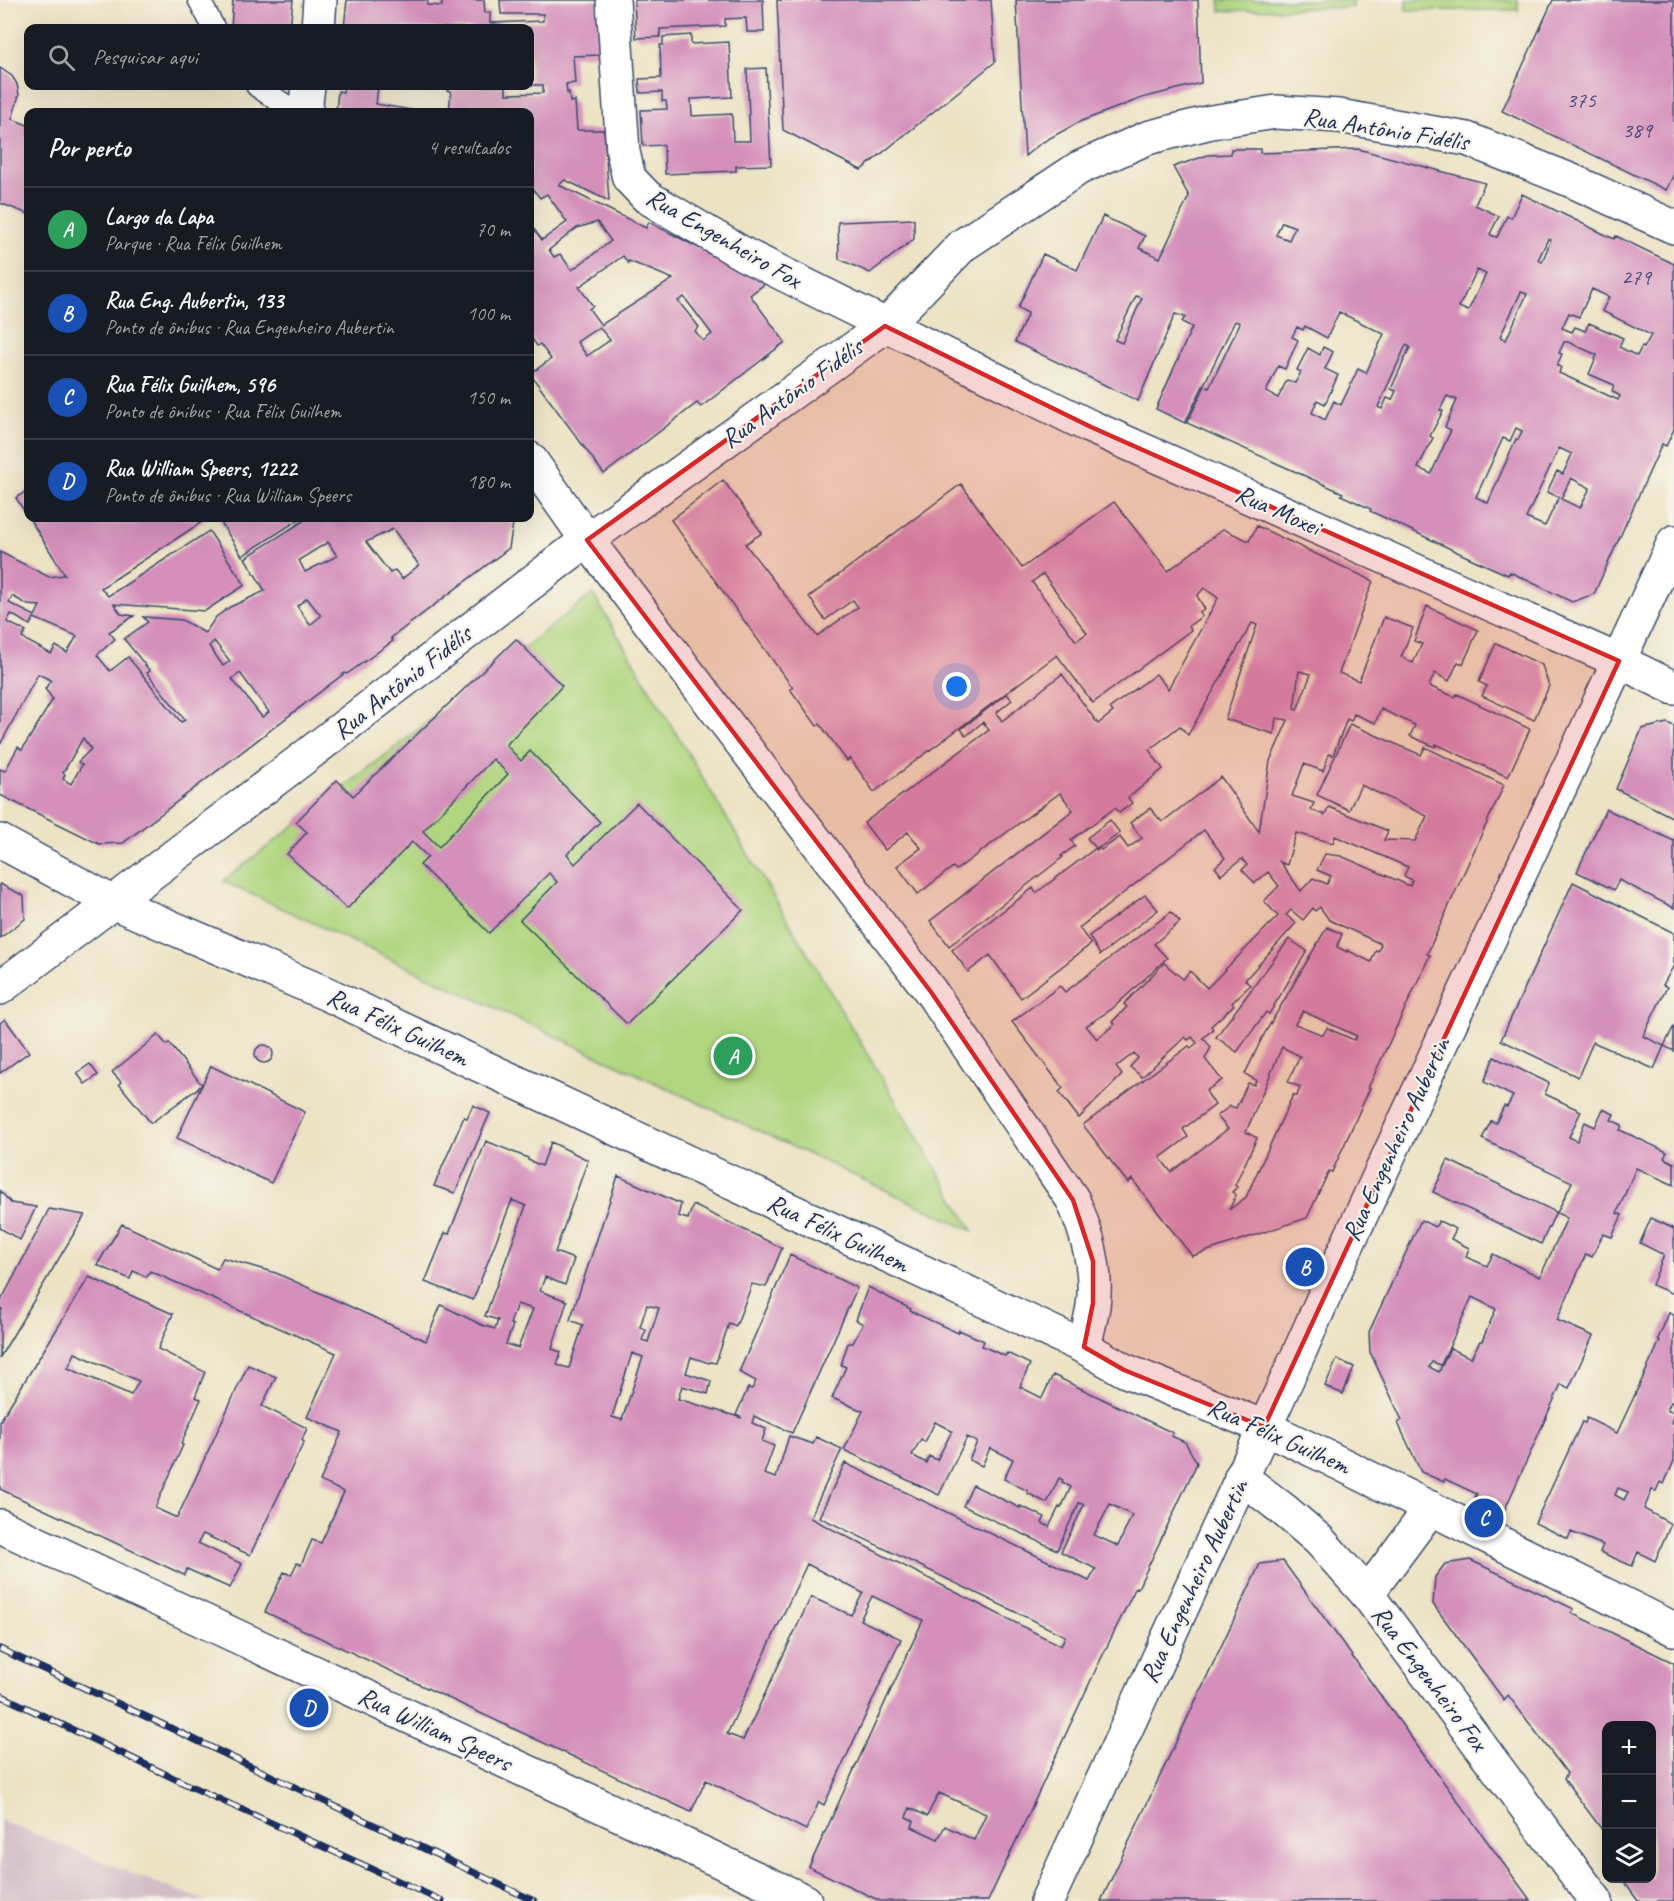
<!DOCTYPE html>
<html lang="pt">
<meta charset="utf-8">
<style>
body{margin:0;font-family:Caveat,sans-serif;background:#20242c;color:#f1f3f6}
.controls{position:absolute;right:18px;bottom:18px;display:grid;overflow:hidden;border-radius:12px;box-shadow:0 6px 24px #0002}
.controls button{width:54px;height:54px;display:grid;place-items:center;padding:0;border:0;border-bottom:2px solid #363941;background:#171b24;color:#f1f3f6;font:30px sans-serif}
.you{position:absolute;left:957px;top:687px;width:21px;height:21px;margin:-15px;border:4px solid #fff;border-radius:50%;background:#1a73e8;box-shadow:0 0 0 9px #1a73e833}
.badge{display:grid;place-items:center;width:39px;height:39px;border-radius:50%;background:#1a73e8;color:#fff;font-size:20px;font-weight:700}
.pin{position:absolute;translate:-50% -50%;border:3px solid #fff;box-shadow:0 2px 6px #0006}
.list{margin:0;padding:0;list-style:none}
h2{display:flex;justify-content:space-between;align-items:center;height:78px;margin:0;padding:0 24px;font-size:26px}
h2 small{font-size:20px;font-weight:400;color:#9ea1a6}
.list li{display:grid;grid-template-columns:39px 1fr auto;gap:18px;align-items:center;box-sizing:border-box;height:84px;padding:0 24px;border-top:2px solid #363941}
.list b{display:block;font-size:22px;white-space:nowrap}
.list p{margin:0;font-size:20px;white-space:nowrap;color:#9ea1a6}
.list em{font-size:20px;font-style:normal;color:#9ea1a6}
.icon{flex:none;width:33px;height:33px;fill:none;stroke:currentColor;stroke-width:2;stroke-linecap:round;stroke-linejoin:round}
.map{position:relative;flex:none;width:1674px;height:1901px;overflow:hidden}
.search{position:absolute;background:#171b24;box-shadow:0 6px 24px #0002;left:24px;top:24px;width:510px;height:66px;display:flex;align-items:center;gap:15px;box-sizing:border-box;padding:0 21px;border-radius:12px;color:#9ea1a6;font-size:22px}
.panel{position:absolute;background:#171b24;box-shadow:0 6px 24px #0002;left:24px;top:108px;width:510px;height:414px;border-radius:12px}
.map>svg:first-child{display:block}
.industrial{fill:#d2bdc7}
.green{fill:#b0d680;stroke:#66826f;stroke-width:1.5}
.building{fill:#d48fbb;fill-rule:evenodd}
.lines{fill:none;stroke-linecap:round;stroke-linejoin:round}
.service-casing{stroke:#3a4a6d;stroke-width:24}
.minor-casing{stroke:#3a4a6d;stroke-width:36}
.tertiary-casing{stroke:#3a4a6d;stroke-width:36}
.service{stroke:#fff;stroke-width:21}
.minor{stroke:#fff;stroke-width:33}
.tertiary{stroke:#fff;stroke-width:33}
.rail-casing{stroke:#1b2f5e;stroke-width:7}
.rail{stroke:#f7f3e8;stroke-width:4.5;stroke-dasharray:14;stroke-linecap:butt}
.marked{fill:#d62828;fill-opacity:0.2;stroke:#d62828;stroke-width:4.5;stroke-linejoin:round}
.labels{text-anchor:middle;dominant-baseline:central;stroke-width:4.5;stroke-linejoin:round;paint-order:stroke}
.number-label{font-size:22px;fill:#494775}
.street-label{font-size:26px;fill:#1b2f5e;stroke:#f7f3e8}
</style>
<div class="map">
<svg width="1674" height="1901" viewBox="0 0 1674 1901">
<rect width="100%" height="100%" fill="#f7f3e8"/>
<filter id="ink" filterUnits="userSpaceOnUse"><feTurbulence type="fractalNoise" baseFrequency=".0167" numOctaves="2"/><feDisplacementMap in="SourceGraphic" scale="12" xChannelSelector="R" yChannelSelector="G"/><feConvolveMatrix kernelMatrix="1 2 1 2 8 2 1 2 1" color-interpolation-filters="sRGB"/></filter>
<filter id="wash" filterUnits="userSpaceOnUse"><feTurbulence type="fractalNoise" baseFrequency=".008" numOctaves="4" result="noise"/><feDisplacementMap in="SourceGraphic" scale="24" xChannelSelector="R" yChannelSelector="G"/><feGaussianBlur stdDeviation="1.35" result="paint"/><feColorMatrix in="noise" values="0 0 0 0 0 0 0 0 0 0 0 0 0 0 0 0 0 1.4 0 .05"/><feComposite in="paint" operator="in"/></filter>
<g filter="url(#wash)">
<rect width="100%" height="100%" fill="#ece3c4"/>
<path class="industrial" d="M0,1820L138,1876L206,1901H0Z"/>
<g class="green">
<path d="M1220,0H1353V7L1220,11Z"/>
<rect x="1406" y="0" width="112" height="10"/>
<path d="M593,594L973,1231L223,881Z"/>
</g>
<g id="blocks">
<g class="building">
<path d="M233,0H293L290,28H231Z"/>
<path d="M347,0H428L427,5L442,6V0H484L485,13L490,12V23L543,21V14H501L500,0H597L600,55L573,56L575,83L566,84L567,93L569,92L570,102L575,101L577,130H604L609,201L565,180L559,185L646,228L649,222L766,283L750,295L785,342L701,407L697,403L604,474L530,374L551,359L540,344L537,346L530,336V224L542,240L567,222L547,194L540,198L533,189L530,191V112H449L451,92L447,91V86H506V94L543,93V85H530V28H344ZM597,222L611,241L572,270L560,254L554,257L549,250L577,228ZM623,256L628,263L629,261L673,279L601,325L589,309L593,306L579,287ZM684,297L712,334L703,341L695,331L699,327L678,301ZM599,327L610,340L587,356L577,342Z"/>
<path d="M634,0H763L764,32H747L746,18L725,19V26L660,29V37L636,38Z"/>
<path d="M777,0H991L995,62L861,170L783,130Z"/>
<path d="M1016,0H1198L1201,83L1142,98L1079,122L1041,143L1025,156Z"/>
<path d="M1553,0H1674V174L1666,190L1502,111Z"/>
<path d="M691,35V44L729,42L732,97L691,99L692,116L732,114L733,141H750L747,69L766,68L771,165L736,166V171L665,174L664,145L643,146L641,110L667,109L666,101H662V92L640,93L639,79L661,78L660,45H663V37Z"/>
<path d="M0,68L12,76L17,84L19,95L12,119L28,125V214L0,203Z"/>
<path d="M344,86H378L376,104L422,112H336L338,91L343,92Z"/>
<path d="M1231,149H1260V153L1358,149L1485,183L1475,205L1499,216L1490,234L1493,236L1497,237L1507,216L1511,218L1522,194L1614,239L1616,236L1674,264V429L1666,446L1662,444L1594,594L1572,602L1510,572L1508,575L1472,559L1370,511L1371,509L1341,495L1343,493L1187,423L1205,386L1209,388L1240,323L1235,321L1185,423L1156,409L1192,327L1182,322L1185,317L1175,314L1138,401L1015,342L1028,313L1018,308L1043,254L1077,270L1103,216L1145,236L1139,248L1160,258L1189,196L1173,167L1208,155L1231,154ZM1282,222L1295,227L1289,240L1276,235ZM1548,239L1551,240L1542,262L1538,260ZM1477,270L1486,274L1468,311L1459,307ZM1592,289L1609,297L1602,311L1651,335L1644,348L1642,346L1637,356L1619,347L1623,338L1589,323L1585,331L1575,327L1572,332L1562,328L1569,313L1579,317ZM1521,292L1527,294L1506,340L1500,337ZM1136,296L1142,298L1122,343L1115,340ZM1339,312L1384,334L1366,373L1358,369L1341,405L1334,401L1325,420L1312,413L1317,400L1325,404L1338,375L1325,369L1333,352L1323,347L1320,355L1308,348L1297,370L1301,372L1295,383L1287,380L1278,398L1266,392L1278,366L1285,369L1298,340L1292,337L1297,327L1303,330L1305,326L1327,338ZM1564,342H1568L1597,355L1589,374L1614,385L1612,391L1620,396L1618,400L1559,373L1561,367L1557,366L1562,354L1559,353ZM1406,345L1410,347L1391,389L1396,391L1392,400L1387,398L1382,409L1378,407ZM1447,396L1457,400L1445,427L1451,430L1431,474L1418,468L1433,438L1430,436L1443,411L1440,410ZM1516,428L1522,431L1518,440L1516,439L1488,503L1476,497L1503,438L1510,441ZM1559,448L1572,454L1563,474L1557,471L1547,492L1559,497L1545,526L1526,518ZM1571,478L1590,488L1580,508L1561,499Z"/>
<path d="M914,219V239L870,273L839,259L838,222Z"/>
<path d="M723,480L762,533L745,544L817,636L858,607L853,600L825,620L809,597L961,484L1022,568L1114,502L1168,571L1223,529L1249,541L1257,526L1373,581L1339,673L1359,681L1384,617L1413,628L1401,657L1413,663L1422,644L1414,641L1427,606L1478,630L1463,664L1458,662L1449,681L1435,673L1429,686L1455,697L1457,694L1530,729L1508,777L1436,744L1435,747L1410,736L1415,725L1381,709L1375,723L1354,714L1351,721L1347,719L1333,755L1329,754L1323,771L1304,764L1292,796L1314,803L1311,810L1325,815L1329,807L1388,831L1384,840L1415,841L1427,816L1361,785L1349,810L1317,795L1350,724L1421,755L1425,747L1504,785L1427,954L1430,955L1368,1088H1370L1332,1172L1329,1171L1307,1218L1192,1256L1132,1179L1128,1183L1083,1125L1189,1046L1191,1048L1197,1043L1192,1037L1188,1040L1185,1037L1142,1077L1130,1067L1138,1058L1134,1053L1116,1067L1122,1075L1079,1118L1059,1092L1063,1088L1012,1022L1060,986L1065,992L1171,912L1180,922L1154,944L1167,958L1112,1009L1086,1026L1097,1039L1115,1024L1112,1022L1127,1007L1124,1004L1164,963L1183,979L1190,971L1207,988L1278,916L1264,901L1279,886L1268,872L1255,883L1242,870L1247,865L1242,859L1221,875L1215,867L1225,858L1204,830L1079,928L1091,944L1021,998L990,955L968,972L952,950L1033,888L1036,893L1096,848L1097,850L1099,848V847L1096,848L1087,838L1110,820L1120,833L1099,848L1101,850L1120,837L1128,848L1142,838L1130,823L1150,808L1162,822L1221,777L1259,832L1270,761L1288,720L1276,718L1274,734L1225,719L1257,625L1252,623L1188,735L1180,726L1149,750L1163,769L1128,798L1132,803L1119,813L1115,808L1071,840L1075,846L1061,856L1063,857L949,946L930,921L1073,810L1060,793L956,870L953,867L918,894L897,866L921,848L908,832L885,850L864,823L989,730L983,722L966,736L961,729L1007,694L1012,700L996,713L1002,721L1062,674L1098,724L1113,712L1110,708L1156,674L1168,689L1218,598L1204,588L1197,596L1205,609L1199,612L1202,616L1189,626L1191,630L1093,703L1057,655L874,792L850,758L847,761L820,724L817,726L790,689L793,688L671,520ZM1043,574L1087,633L1076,641L1032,582ZM1299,671L1311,674L1297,710L1294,709ZM1296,833L1333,843L1335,836L1408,867L1404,876L1412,880L1410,886L1341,856L1325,854L1317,870L1331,876L1327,884L1313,878L1301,891L1280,862L1287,865ZM1320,907L1329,920L1381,944L1378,951L1376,950L1371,962L1347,950V952L1337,947L1342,934L1327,927L1262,1038L1245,1074L1256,1080L1254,1085L1248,1083L1236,1108L1230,1106L1217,1116L1228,1129L1171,1172L1160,1158L1188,1137L1183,1129L1215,1105L1206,1091L1222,1080L1205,1059L1211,1047L1203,1038L1213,1029L1211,1026L1234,1005L1232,1003L1250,985L1245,980L1296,923L1286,915L1291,910L1303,920L1313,908L1315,911ZM1303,1011L1322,1020L1357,1036L1354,1040L1327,1028L1323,1035L1295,1024ZM1282,1047L1300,1056L1288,1082L1300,1087L1297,1096L1293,1095L1246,1197L1229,1210L1236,1195L1232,1192L1237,1187L1235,1185L1257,1138L1246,1132Z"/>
<path d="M28,490V517L16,498Z"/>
<path d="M29,518H208L101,588L108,596L209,531L245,585L205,611L114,604L121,614L134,616L109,632L115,639L97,655L110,671L128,657L181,722L185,720L147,673L150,671L124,639L148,622L143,617L182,620L205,633L216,617L230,607L265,591L245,558L308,518H508L513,524L509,548L391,638L393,641L347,674L345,673L123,843L99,844L0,795V769L5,771L18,747L22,750L53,699L45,689L51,680L38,674L0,745V552L49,577L65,575ZM393,529L419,565L402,579L395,570L390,573L366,542ZM328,542L337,556L305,572L299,560ZM12,596L28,605L40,606L35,616L9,603ZM307,598L321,616L310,625L297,606ZM11,614L30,625L34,618L77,636L67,653L56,646L51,654L22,638L26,631L7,622ZM214,641L230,661L223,666L209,646ZM240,673L269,712L262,717L232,679ZM83,738L91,749L78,762L82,765L71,784L63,779L65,774L63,773Z"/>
<path d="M218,518H301L242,556Z"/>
<path d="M516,639L562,686L506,745L521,761L530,751L600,822L567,854L575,864L637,803L743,910L627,1024L520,920L557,882L549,873L489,933L420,865L428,857L412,842L347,909L287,854L307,832L296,822L337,780L353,796ZM493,759L508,774L439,847L423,831Z"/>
<path d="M1496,643L1542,665L1549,686L1534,720L1482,696L1487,686L1479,682Z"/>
<path d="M1667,723L1674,726V818L1616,789L1642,729Z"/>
<path d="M1606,809L1674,841V908L1619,880L1614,890L1577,872Z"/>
<path d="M1573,882L1674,933V965L1663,985L1667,987L1643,1036L1664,1046L1654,1069L1593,1042L1578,1077L1501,1040Z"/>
<path d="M0,884L24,896L25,919L0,938Z"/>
<path d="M1145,895L1158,910L1100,955L1089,936Z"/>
<path d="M1289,939L1307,951L1269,1014L1266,1012L1237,1052L1216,1037Z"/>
<path d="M5,1019L29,1052L0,1073V1023Z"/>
<path d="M1674,1026V1051L1664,1046Z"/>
<path d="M158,1035L167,1045L169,1043L202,1085L151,1123L119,1084L121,1082L112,1072Z"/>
<circle cx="264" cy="1054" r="9"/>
<path d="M1494,1057L1549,1083L1545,1094L1581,1111L1569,1137L1577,1141L1585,1122L1595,1127L1603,1109L1614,1114L1611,1120L1622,1125L1620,1130L1667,1152L1664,1158L1674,1163V1185L1636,1168L1617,1213L1622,1215L1612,1237L1603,1234L1592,1257L1586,1254L1557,1320L1593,1336L1569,1388L1561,1384L1505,1509L1475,1497L1477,1494L1445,1479L1444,1482L1421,1472L1398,1423L1402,1420L1370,1352L1369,1332L1421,1220L1435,1227L1439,1221L1456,1229L1451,1239L1469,1248L1466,1257L1487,1266L1493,1254L1540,1277L1567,1218L1557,1213L1572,1182L1482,1139L1491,1121L1496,1123L1504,1106L1507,1107L1513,1096L1484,1082ZM1472,1297L1496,1309L1482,1341H1480L1471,1358L1450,1348L1439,1372L1429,1367L1432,1362L1441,1365Z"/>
<path d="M90,1064L98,1075L85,1084L77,1073Z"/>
<path d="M211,1066L305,1112L271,1183L177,1138Z"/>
<path d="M473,1105L490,1113L455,1193L434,1186L464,1117L467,1118Z"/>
<path d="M486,1141L528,1158V1160L542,1166L551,1142L588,1160L555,1252L574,1259L565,1285L545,1277L540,1291L567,1301L552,1349L561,1352L557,1365L569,1368L583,1325L570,1320L618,1176L681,1204L678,1216L688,1219L693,1205L782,1248L766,1287L752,1284L736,1326L729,1323L716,1363L710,1362L709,1363L691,1357L686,1373L711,1381L708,1394L682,1386L678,1399L742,1418L736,1415L748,1388L752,1389L756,1381L739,1372L790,1255L857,1288L792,1433L754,1416L752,1423L766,1429L762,1441L774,1446L764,1474L776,1478L789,1436L813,1444L816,1437L842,1449L810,1518L1061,1646L1065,1636L819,1517L845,1463L1089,1581L1096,1569L1061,1552L1084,1505L1079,1503L1057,1550L963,1506L973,1485L1020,1508V1506L1045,1517L1042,1523L1049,1527L1059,1507L1061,1508L1071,1487L1062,1482L1063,1480L1059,1478L1047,1503L1027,1493L1028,1491L1004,1479L1013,1459L990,1448L982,1466L969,1460L977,1442L967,1437L939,1495L844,1450L863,1411L832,1398L846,1367L841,1365L848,1343H853L863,1324L856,1320L868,1287L911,1309L910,1311L958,1333L959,1330L984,1341L982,1346L1005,1356L1007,1353L1030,1364L1020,1387L1042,1398L1053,1375L1173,1433L1171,1436L1185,1442L1197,1463L1138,1588L1136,1587L1098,1665L988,1901H880L809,1867L923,1620L872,1596L860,1620L901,1639L824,1805L819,1802L806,1830L706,1780L691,1812L265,1612L284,1572L291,1575L297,1563L301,1565L312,1540L321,1543L344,1492L320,1481L342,1432L307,1417L336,1353L150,1271L147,1277L133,1271L130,1279L97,1265L122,1224L217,1269L223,1258L276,1273L426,1341L441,1305L482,1325L495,1329L498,1320L485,1316L526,1206L512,1200L473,1300L425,1282L445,1233L449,1234ZM517,1304L533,1309L518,1348L506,1344L513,1325L510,1324ZM647,1305L659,1308L648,1342L642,1340L646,1330L640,1327ZM632,1353L643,1357L622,1420L612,1417ZM935,1422L952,1431L937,1460L929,1456L926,1463L912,1455L921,1439L925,1442ZM1110,1504L1132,1515L1118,1546L1094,1535ZM807,1564L863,1593L851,1615L811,1597L743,1740L727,1734ZM939,1793L986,1814L974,1840L945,1826L938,1839L912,1827L914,1821L906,1817L910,1808L927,1816Z"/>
<path d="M1448,1160L1556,1212L1541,1244L1433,1192Z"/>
<path d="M0,1191L11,1203L36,1207L20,1240L0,1228Z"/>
<path d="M49,1209L85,1215L0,1357V1314L2,1309L0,1308V1303Z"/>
<path d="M1651,1218L1674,1229V1294L1652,1285L1664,1255L1640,1243Z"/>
<path d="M89,1277L173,1314L158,1349L205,1372L195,1397L201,1399L181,1444L183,1445L155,1508L177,1518L248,1365L276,1377L262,1406L307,1428L302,1440L304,1442L250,1555L203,1534L198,1543L242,1564L230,1588L187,1569L184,1575L0,1489V1421ZM75,1353L139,1381L131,1395L68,1368Z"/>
<path d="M1669,1313L1674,1315V1403L1671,1402L1667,1410L1674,1413L1671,1423L1674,1425V1461L1664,1484L1660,1482L1656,1491L1652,1490L1644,1509L1671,1524L1655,1561L1638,1552L1632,1566L1600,1552L1603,1545L1571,1532L1568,1539L1535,1523L1582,1422L1585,1423L1587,1418L1617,1433L1660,1341L1658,1339ZM1618,1488L1628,1492L1624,1500L1615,1495Z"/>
<path d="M1337,1359L1354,1367L1343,1394L1325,1386Z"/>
<path d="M1470,1560L1574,1609L1571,1613L1674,1663V1901H1638L1625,1883L1628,1878H1652V1725H1606V1835L1564,1779L1567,1773L1508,1695L1504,1700L1433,1604L1435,1577L1445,1564Z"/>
<path d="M1283,1561L1434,1769L1531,1901H1101L1260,1564Z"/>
</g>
</g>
</g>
<g filter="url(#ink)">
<use href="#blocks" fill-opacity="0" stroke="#3a4a6d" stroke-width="1.5"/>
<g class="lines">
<defs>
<g id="service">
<path d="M199,0L214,28"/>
<path d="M257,86L295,112"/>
</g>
<g id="minor">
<path d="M613,0L623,152L629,178L647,197L745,255L1091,427L1619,661L1674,688"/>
<path d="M318,28L320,0"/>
<path d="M305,112L308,86"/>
<path d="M530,459L587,540L931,992L1073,1200C1087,1233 1098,1269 1093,1306C1091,1319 1087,1333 1084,1347"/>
<path d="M0,988L297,763L587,540L885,326L963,245L1079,168L1147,138L1211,122L1276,112L1339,116L1467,139L1570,180L1674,227"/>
<path d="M1241,1477L1284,1510L1319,1540L1367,1594L1596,1901"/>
<path d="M0,1526L805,1901"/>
<path d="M1047,1901L1299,1353L1337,1267L1674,542"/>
</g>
<g id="tertiary">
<path d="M0,841L112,902L327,994L1084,1347L1124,1370L1264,1427L1329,1458L1674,1629"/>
<path d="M1367,1594L1431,1508"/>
</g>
</defs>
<use href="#service" class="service-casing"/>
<use href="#minor" class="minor-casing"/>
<use href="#tertiary" class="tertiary-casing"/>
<use href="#service" class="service"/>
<use href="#minor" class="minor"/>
<use href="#tertiary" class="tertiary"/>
<defs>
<g id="rail">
<path d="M0,1649L162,1724L534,1901"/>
<path d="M0,1695L188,1785L442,1901"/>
</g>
</defs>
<use href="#rail" class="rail-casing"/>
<use href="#rail" class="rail"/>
</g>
</g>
<path class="marked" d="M885,326L1091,427L1619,661L1264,1427L1124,1370L1084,1347L1093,1303V1261L1073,1200L931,992L587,540Z"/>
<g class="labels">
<g class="number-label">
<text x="1581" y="100">375</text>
<text x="1637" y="130">389</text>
<text x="1636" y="277">279</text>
</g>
<g class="street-label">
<text transform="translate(1386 129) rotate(9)">Rua Antônio Fidélis</text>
<text transform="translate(724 238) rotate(30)">Rua Engenheiro Fox</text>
<text transform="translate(792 393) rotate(-36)">Rua Antônio Fidélis</text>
<text transform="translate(1278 510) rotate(24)">Rua Moxei</text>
<text transform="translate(402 682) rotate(-38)">Rua Antônio Fidélis</text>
<text transform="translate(398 1027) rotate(25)">Rua Félix Guilhem</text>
<text transform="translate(1396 1139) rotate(-65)">Rua Engenheiro Aubertin</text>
<text transform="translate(838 1233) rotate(25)">Rua Félix Guilhem</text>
<text transform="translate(1279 1436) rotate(24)">Rua Félix Guilhem</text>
<text transform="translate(1194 1581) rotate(-65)">Rua Engenheiro Aubertin</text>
<text transform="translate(1430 1678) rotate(53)">Rua Engenheiro Fox</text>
<text transform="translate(435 1729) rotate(25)">Rua William Speers</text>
</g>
</g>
</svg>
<div class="controls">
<button>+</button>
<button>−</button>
<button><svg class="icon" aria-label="layers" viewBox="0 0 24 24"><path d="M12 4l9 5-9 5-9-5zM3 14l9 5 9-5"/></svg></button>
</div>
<div class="you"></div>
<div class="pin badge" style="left:733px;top:1056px;background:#2e9e5b">A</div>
<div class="pin badge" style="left:1305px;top:1267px;background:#1a4fb4">B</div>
<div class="pin badge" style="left:1484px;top:1518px;background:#1a4fb4">C</div>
<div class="pin badge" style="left:309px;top:1708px;background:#1a4fb4">D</div>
<div class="search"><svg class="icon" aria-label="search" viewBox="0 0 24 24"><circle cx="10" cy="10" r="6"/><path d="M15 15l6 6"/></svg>Pesquisar aqui</div>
<section class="panel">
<h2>Por perto<small>4 resultados</small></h2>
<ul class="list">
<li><span class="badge" style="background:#2e9e5b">A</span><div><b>Largo da Lapa</b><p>Parque · Rua Félix Guilhem</p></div><em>70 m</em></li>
<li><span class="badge" style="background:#1a4fb4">B</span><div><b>Rua Eng. Aubertin, 133</b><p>Ponto de ônibus · Rua Engenheiro Aubertin</p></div><em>100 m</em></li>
<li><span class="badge" style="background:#1a4fb4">C</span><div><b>Rua Félix Guilhem, 596</b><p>Ponto de ônibus · Rua Félix Guilhem</p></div><em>150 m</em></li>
<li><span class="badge" style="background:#1a4fb4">D</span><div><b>Rua William Speers, 1222</b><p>Ponto de ônibus · Rua William Speers</p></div><em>180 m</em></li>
</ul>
</section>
</div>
